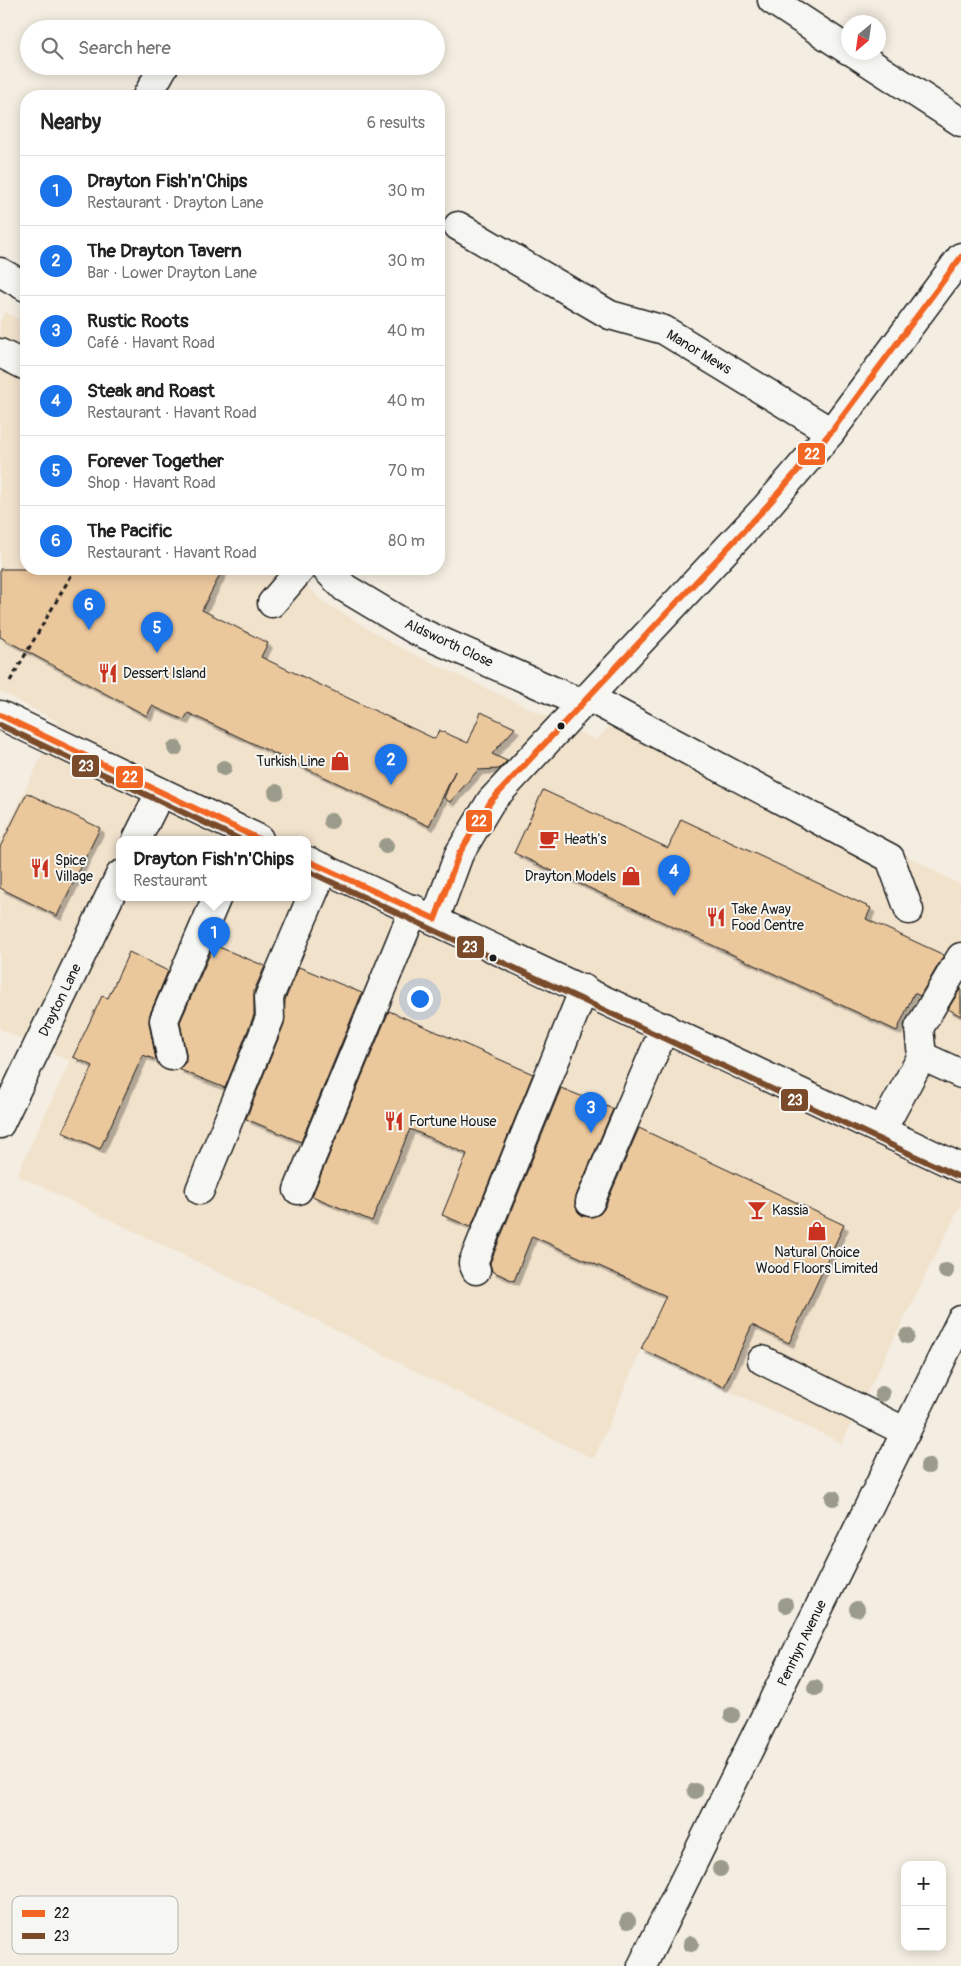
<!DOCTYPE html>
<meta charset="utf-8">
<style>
body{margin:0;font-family:Pangolin,sans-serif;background:#f6f6f6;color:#222}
.controls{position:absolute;right:15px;bottom:15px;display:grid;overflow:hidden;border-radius:10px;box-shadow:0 2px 12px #0003}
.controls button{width:45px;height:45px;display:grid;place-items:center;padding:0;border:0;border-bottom:1px solid #e0e0e0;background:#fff;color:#222;font:25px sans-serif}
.compass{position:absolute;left:841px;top:15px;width:45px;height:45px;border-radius:50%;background:#fff;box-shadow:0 2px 12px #0003;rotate:209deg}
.you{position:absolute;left:419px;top:998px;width:18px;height:18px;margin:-12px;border:4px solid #fff;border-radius:50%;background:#1a73e8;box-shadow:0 0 0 8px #1a73e833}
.badge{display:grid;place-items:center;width:32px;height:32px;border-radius:50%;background:#1a73e8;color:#fff;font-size:16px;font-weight:700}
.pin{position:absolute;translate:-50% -41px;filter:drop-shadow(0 1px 2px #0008)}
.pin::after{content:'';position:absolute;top:26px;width:18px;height:15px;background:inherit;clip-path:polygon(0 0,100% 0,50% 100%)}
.popup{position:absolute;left:116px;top:836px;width:195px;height:65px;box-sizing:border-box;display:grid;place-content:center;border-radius:10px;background:#fff;filter:drop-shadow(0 1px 4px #0005);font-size:16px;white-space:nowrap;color:#767676}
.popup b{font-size:19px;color:#222}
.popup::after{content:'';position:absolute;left:50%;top:100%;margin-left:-10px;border:10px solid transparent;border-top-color:#fff}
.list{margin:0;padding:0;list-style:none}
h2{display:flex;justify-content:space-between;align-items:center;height:65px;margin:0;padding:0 20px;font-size:21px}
h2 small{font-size:16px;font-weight:400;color:#767676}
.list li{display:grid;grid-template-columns:32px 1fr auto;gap:15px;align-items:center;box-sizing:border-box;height:70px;padding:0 20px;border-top:1px solid #e0e0e0}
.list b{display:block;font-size:19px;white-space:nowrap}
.list p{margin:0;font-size:16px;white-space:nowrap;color:#767676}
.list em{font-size:16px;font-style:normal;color:#767676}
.icon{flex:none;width:28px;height:28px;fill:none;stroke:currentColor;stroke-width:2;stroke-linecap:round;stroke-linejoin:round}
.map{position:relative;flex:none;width:961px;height:1966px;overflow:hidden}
.search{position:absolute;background:#fff;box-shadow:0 2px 12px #0003;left:20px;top:20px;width:425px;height:55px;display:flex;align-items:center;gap:12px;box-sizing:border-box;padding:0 18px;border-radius:28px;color:#767676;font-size:19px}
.panel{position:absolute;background:#fff;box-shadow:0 2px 12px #0003;left:20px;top:90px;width:425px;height:485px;border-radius:20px}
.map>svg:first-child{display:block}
.built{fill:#f1e2cc;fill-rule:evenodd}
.building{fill:#ebc79c;stroke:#1c1c1c;filter:url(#shadow)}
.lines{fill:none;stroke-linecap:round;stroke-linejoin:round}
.minor-casing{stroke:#1c1c1c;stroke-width:31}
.path{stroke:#1c1c1c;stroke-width:3;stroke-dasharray:5 4;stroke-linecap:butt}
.minor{stroke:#f6f6f2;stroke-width:28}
.bus-1-casing{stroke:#f6f6f2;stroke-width:10}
.bus-2-casing{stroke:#f6f6f2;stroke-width:10}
.bus-1{stroke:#f26522;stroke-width:6}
.bus-2{stroke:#7a4b2a;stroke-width:6}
.tree{fill:#9a9b8a}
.bus-dot{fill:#1c1c1c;stroke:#f6f6f2;stroke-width:2}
.labels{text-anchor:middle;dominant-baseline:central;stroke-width:4;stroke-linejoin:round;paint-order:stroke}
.street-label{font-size:14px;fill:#1c1c1c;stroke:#f6f6f2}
.poi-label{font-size:14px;fill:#1c1c1c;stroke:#f6f6f2;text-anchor:start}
.key{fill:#f6f6f2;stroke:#b5b5b2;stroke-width:1}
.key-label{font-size:14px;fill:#1c1c1c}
.line-badge{stroke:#f6f6f2;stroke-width:2}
.badge-label{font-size:14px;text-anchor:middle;font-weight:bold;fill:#fff}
</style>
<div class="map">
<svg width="961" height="1966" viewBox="0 0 961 1966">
<defs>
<filter id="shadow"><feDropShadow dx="4.5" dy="4.5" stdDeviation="0" flood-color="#0004"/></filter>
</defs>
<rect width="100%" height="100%" fill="#f4ede1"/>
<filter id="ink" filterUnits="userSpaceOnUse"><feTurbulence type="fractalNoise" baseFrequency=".02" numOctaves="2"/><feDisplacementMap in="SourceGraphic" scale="10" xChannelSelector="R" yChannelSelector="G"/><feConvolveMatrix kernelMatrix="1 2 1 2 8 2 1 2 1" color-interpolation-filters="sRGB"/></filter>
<g filter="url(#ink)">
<path class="built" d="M5,312L26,323V569H292L321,600L393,644L464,678L596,740L631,706L961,885V1204L842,1443L641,1350L594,1459L425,1376L289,1306L17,1175L70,1061L0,1029V842L58,722L0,691V322ZM120,839H308V897H120Z"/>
<g class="building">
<path d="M0,569H223L202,610L268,643L261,657L435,739L439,730L468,743L481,712L515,728L492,754L507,761L499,769L478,770L450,802L444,798L455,771L429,826L188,713L184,720L152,706L147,716L0,637Z"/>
<path d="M543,790L668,848L681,819L871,908L866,919L944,955L920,996L914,993L897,1031L514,853Z"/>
<path d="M27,793L100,828L57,916L0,888V847Z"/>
<path d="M214,945L265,966L254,991V1015L225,1088L178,1069L186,1062V1054L180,1022Z"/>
<path d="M129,952L168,971L150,1014L149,1023L156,1060L143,1055L100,1149L62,1132L93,1066L73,1057L102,996L108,998Z"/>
<path d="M299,967L362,993L301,1142L246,1119L284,1024L285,1000Z"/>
<path d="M961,988V1016L948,1009Z"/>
<path d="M389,1011L533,1074L471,1227L442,1215L467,1154L410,1129L372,1221L312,1196Z"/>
<path d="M561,1088L613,1109L576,1196L575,1204L578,1212L583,1216L592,1217L600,1214L604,1209L639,1128L844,1225L789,1343L752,1325L724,1387L641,1349L666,1296L532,1236L514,1281L492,1271L490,1263Z"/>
</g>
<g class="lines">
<defs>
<g id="minor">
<path d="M772,0L848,50"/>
<path d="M853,52L961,122"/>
<path d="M147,96L164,66"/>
<path d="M458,226L610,315L664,330L831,432"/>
<path d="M0,272L26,287"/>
<path d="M0,353L26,366"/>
<path d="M326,569L345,588L415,630L581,703"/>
<path d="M272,603L301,569"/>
<path d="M588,697L890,858L909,910"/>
<path d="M0,715L259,839"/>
<path d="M137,839L160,793"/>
<path d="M308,861L961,1168"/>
<path d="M435,919L459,854L491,801L767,506L831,432L961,257"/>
<path d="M171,1056L164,1020L217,897"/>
<path d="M922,1056L919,1028L961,957"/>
<path d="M0,1124L120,875"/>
<path d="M882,1130L922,1056L961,1074"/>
<path d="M200,1190L270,1018L269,997L324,868"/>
<path d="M298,1190L414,909"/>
<path d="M590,1202L665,1027"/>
<path d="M476,1270L473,1263L584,989"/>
<path d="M762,1360L906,1432"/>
<path d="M642,1966L961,1320"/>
</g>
</defs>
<use href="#minor" class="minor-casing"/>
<path class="path" d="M10,681L75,569"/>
<use href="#minor" class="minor"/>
<defs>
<g id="bus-1">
<path d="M0,715L259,839"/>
<path d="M308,861L435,919L459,854L491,801L767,506L831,432L961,257"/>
</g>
<g id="bus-2">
<path d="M0,725L239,839"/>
<path d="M308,871L957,1176"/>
</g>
</defs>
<use href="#bus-1" class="bus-1-casing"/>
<use href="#bus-2" class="bus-2-casing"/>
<use href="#bus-1" class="bus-1"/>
<use href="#bus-2" class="bus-2"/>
</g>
<g class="tree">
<circle cx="175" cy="748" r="8"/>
<circle cx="224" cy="768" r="8"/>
<circle cx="276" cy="792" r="8"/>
<circle cx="331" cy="821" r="8"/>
<circle cx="386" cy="846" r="8"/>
<circle cx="946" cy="1271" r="8"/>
<circle cx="907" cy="1336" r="8"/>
<circle cx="882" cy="1394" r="8"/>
<circle cx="928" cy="1466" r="8"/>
<circle cx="833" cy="1498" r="8"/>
<circle cx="786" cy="1605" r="8"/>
<circle cx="857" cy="1609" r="8"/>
<circle cx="815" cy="1688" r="8"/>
<circle cx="732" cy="1715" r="8"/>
<circle cx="695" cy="1791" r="8"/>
<circle cx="720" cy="1869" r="8"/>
<circle cx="628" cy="1921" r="8"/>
<circle cx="691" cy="1944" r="8"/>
</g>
</g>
<defs>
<symbol id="restaurant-bare" viewBox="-9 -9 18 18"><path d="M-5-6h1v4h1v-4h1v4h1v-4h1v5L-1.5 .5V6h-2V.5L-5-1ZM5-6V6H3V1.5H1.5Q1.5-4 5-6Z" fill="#c8321e" stroke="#f6f6f2" stroke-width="2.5" paint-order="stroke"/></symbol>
<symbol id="shop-bare" viewBox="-9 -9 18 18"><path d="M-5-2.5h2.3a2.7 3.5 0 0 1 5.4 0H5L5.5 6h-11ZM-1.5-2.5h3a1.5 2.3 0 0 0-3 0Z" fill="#c8321e" stroke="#f6f6f2" stroke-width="2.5" paint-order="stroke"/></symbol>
<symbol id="cafe-bare" viewBox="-9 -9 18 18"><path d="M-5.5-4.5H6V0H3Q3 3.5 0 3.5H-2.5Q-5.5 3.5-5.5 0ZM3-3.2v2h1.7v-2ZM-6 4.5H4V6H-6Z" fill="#c8321e" stroke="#f6f6f2" stroke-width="2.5" paint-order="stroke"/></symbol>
<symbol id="bar-bare" viewBox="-9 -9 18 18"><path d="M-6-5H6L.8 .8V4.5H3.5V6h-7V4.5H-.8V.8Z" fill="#c8321e" stroke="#f6f6f2" stroke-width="2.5" paint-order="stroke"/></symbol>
</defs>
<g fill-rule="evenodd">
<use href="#restaurant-bare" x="94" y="659" width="28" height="28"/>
<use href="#shop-bare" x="326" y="747" width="28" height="28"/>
<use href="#cafe-bare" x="535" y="825" width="28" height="28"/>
<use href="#restaurant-bare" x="26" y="854" width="28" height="28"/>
<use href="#shop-bare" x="617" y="862" width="28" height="28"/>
<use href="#restaurant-bare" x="702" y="903" width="28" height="28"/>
<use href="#restaurant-bare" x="380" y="1107" width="28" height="28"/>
<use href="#bar-bare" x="743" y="1196" width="28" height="28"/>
<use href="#shop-bare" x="803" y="1217" width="28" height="28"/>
</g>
<g class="bus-dot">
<circle cx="561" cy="726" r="4.5"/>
<circle cx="493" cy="958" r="4.5"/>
</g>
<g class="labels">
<g class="street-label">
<text transform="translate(699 352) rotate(31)">Manor Mews</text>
<text transform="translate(449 643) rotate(25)">Aldsworth Close</text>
<text transform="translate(60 1000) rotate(-64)">Drayton Lane</text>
<text transform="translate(802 1643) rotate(-64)">Penrhyn Avenue</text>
</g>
<g class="poi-label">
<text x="123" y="673">Dessert Island</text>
<text x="325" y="761" text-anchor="end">Turkish Line</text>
<text x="564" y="839">Heath's</text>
<text x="55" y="860">Spice<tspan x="55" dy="16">Village</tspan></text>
<text x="616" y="876" text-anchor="end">Drayton Models</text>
<text x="731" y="909">Take Away<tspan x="731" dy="16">Food Centre</tspan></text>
<text x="409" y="1121">Fortune House</text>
<text x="772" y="1210">Kassia</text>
<text x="817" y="1252" text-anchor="middle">Natural Choice<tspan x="817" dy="16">Wood Floors Limited</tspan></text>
</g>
</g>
<rect x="12" y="1896" width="166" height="58" rx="8" class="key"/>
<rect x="22" y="1910" width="23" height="7" fill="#f26522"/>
<rect x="22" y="1933" width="23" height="6" fill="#7a4b2a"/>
<g class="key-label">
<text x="54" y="1918">22</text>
<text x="54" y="1941">23</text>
</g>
<g class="line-badge">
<rect x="797" y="442" width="29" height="24" rx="5" fill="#f26522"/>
<rect x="71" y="754" width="29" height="24" rx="5" fill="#7a4b2a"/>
<rect x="115" y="765" width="29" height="24" rx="5" fill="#f26522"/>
<rect x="465" y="809" width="28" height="24" rx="5" fill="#f26522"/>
<rect x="456" y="935" width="29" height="24" rx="5" fill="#7a4b2a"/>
<rect x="780" y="1088" width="29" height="24" rx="5" fill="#7a4b2a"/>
</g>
<g class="badge-label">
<text x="812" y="459">22</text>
<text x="86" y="771">23</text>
<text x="130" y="782">22</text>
<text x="479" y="826">22</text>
<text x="470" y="952">23</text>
<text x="795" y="1105">23</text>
</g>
</svg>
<div class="controls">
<button>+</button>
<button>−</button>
</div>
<svg class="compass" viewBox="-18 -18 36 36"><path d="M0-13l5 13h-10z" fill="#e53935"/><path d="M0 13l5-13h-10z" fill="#767676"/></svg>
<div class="you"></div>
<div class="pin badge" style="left:214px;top:958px">1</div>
<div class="popup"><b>Drayton Fish'n'Chips</b>Restaurant</div>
<div class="pin badge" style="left:391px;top:785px">2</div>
<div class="pin badge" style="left:591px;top:1133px">3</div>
<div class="pin badge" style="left:674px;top:896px">4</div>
<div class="pin badge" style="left:157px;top:653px">5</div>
<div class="pin badge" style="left:89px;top:630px">6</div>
<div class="search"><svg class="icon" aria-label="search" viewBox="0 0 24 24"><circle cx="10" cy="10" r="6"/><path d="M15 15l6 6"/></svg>Search here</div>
<section class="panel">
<h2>Nearby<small>6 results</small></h2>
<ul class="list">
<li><span class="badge">1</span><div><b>Drayton Fish'n'Chips</b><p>Restaurant · Drayton Lane</p></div><em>30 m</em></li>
<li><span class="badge">2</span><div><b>The Drayton Tavern</b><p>Bar · Lower Drayton Lane</p></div><em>30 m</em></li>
<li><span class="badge">3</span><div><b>Rustic Roots</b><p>Café · Havant Road</p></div><em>40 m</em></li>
<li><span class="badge">4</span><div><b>Steak and Roast</b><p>Restaurant · Havant Road</p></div><em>40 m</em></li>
<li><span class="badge">5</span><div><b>Forever Together</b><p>Shop · Havant Road</p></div><em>70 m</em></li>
<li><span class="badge">6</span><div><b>The Pacific</b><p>Restaurant · Havant Road</p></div><em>80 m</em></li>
</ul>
</section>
</div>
